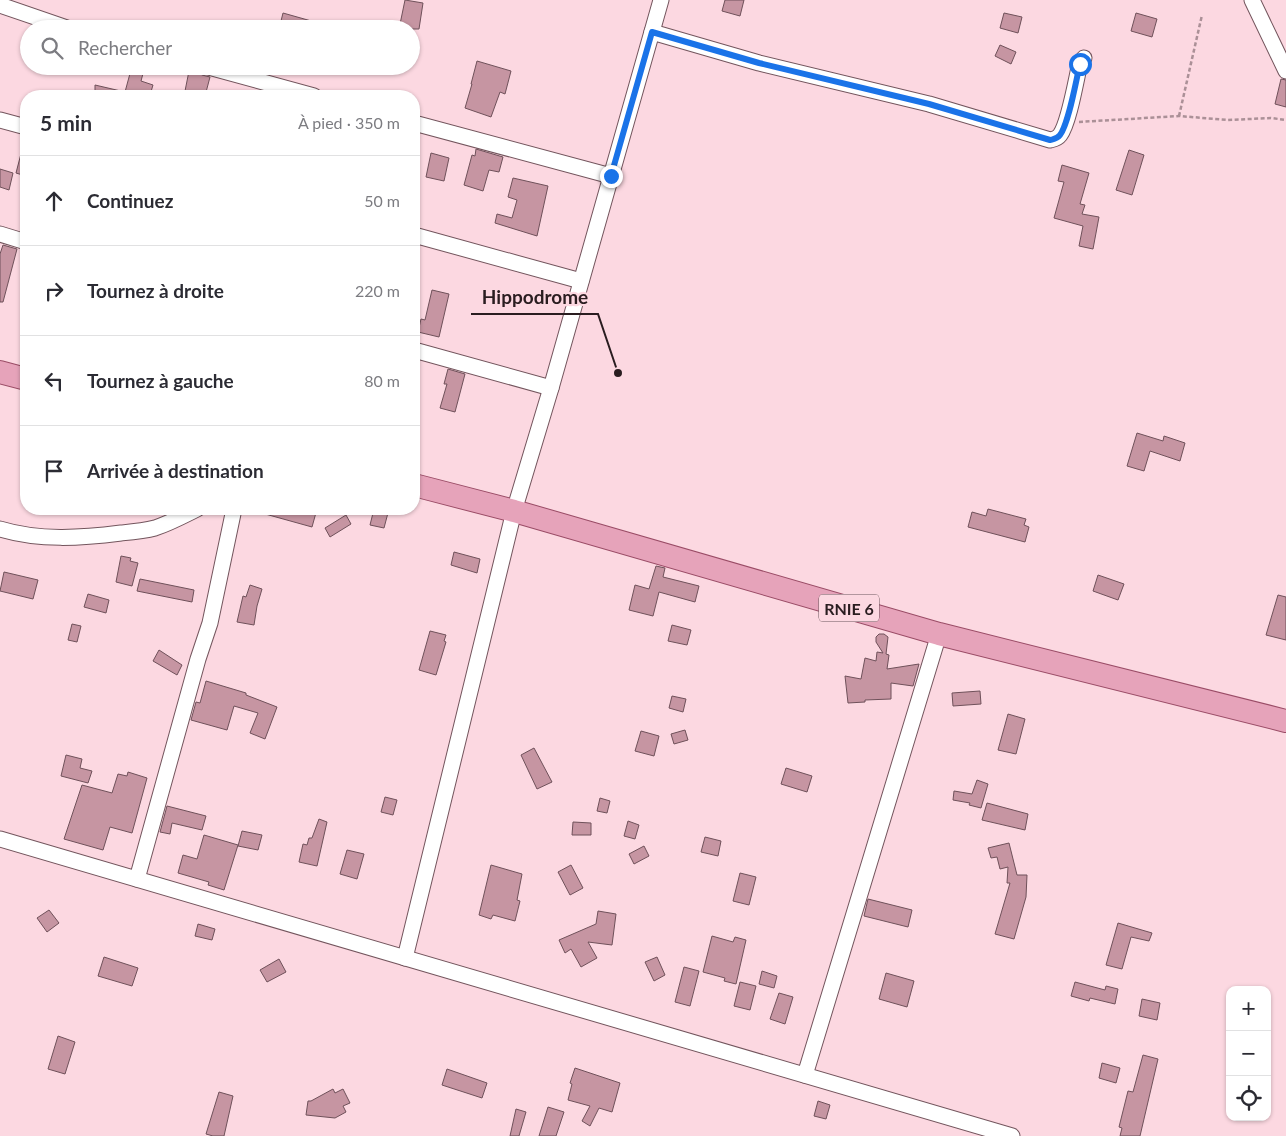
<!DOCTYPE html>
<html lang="fr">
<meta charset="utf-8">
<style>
body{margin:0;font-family:Lato,sans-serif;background:#f7f7f7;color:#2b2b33}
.controls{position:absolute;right:15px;bottom:15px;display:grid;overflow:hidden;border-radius:10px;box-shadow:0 1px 4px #0004}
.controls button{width:45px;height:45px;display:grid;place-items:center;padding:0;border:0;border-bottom:1px solid #e1e1e2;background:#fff;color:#2b2b33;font:25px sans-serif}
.stop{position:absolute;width:15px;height:15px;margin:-11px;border:4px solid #1a73e8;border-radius:50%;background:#fff}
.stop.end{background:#1a73e8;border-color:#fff;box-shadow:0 1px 5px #0008}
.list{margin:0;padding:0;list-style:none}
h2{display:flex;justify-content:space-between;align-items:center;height:65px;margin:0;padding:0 20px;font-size:21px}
h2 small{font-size:16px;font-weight:400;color:#7c7c81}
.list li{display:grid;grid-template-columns:32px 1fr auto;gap:15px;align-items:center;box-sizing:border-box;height:90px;padding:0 20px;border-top:1px solid #e1e1e2}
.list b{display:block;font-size:19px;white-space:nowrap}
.list em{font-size:16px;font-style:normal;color:#7c7c81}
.icon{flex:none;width:28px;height:28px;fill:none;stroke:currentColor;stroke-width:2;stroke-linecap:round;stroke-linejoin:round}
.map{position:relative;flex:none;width:1286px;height:1136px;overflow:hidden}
.search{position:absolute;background:#fff;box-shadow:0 1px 4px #0004;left:20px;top:20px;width:400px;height:55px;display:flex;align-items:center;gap:12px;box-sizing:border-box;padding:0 18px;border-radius:28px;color:#7c7c81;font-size:19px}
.panel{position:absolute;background:#fff;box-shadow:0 1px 4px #0004;left:20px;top:90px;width:400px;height:425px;border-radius:20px}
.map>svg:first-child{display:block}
.building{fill:#c695a2;stroke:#6f515a}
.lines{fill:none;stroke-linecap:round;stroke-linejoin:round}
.minor-casing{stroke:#73555d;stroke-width:17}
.primary-casing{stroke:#9a4c66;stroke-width:24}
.path{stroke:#ab9097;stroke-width:2.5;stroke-dasharray:4 2.5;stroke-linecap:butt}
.minor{stroke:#fff;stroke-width:15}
.primary{stroke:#e6a3ba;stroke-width:22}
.route{stroke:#1a73e8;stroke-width:6}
.labels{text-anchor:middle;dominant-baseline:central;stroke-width:4.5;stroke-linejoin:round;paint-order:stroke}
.shield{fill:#fcd8e1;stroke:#69555a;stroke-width:1}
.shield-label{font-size:16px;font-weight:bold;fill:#2a1d20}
.leader{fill:none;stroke:#2a1d20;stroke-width:2}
.callout-dot{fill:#2a1d20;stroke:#fcd8e1;stroke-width:2}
.callout-label{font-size:19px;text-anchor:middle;font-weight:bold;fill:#2a1d20;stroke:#fcd8e1;stroke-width:4.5;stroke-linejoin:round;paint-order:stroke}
</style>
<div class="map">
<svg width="1286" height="1136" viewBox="0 0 1286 1136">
<rect width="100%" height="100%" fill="#fcd8e1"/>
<g class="building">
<path d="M405,0L423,3L419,29H399Z"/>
<path d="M725,0H744L740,16L722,11Z"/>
<path d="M283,13L329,26L328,29H279Z"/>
<path d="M1004,13L1022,17L1018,33L1000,28Z"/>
<path d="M1136,13L1157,19L1152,37L1131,31Z"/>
<path d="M1000,45L1016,52L1011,64L995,56Z"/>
<path d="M477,61L511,71L505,94L500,92L491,117L465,108L472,84H471Z"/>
<path d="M132,66H145L141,81L153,85L150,95L138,92V95L129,93V96H95V85L125,92Z"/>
<path d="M190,66L196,68L198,72L202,75L210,77L205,96H184Z"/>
<path d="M1281,79L1286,80V107L1275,104Z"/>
<path d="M23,146L26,147V176L16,173Z"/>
<path d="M476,149L503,157L499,172L489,170L483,191L464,185L472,155L475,156Z"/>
<path d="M1129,150L1144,155L1132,195L1116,190Z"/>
<path d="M431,153L449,158L444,181L426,177Z"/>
<path d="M1062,165L1089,173L1080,204L1085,205L1082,214L1099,217L1093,249L1079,246L1083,226L1054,218L1064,182L1058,181Z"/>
<path d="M0,169L13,173L9,190L0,187Z"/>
<path d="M513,178L548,186L537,236L495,223L497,214L512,218L517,200L508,197Z"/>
<path d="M3,245L17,249L3,302H0V254Z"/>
<path d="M432,290L449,294L439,337L418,332L421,319L425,320Z"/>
<path d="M448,369L465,374L455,412L440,408L447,384H444Z"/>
<path d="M1137,433L1163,441L1164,436L1185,443L1180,461L1150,451L1144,471L1127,466Z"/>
<path d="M259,509H317L312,527L258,512Z"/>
<path d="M374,509H389L384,528L370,525Z"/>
<path d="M988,509L1026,519L1024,525L1029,527L1025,542L968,527L972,512L986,516Z"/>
<path d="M346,515L351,524L330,537L325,528Z"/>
<path d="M454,552L480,559L477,573L451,565Z"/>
<path d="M121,556L131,558L130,561L138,563L132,586L116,582Z"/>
<path d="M656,566L665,568L663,577L699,586L695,602L659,592L653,616L629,610L635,585L649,589Z"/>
<path d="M4,572L38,580L33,599L0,591Z"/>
<path d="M1098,575L1124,584L1118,600L1093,591Z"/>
<path d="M140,579L194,590L192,602L137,591Z"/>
<path d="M250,585L262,589L257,606L254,625L237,622L243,596L246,597Z"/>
<path d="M88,594L109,600L106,613L84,607Z"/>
<path d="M1278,595L1286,597V640L1266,635Z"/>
<path d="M72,624L81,626L77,642L68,640Z"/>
<path d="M672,625L691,630L687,645L668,641Z"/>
<path d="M430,631L446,635L444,641L446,642L436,675L419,670Z"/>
<path d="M879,634H884L888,637L886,654L889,655L887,669L919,664L913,686L891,683V699L865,700V702L848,703L845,676L861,679L865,658L876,661L877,652L883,653L876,642V637Z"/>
<path d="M159,650L182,665L177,675L153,661Z"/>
<path d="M206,681L246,693V695L277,707L265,739L250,733L258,713L234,706L227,730L191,720L196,702L200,703Z"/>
<path d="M980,691L981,704L953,706L952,693Z"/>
<path d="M672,696L686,699L683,712L669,708Z"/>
<path d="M1008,714L1025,719L1016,754L998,750Z"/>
<path d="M685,730L688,740L674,744L671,734Z"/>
<path d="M641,731L659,736L654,756L635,751Z"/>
<path d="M534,748L552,782L537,789L521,755Z"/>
<path d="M66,755L82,759L80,768L92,771L88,783L61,776Z"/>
<path d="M786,768L812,776L807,792L781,784Z"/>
<path d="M128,772L147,778L132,833L110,827L103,850L64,839L82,785L112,793L118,774L127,776Z"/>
<path d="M977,780L988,784L981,808L969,805L970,803L953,800L954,791L972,794Z"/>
<path d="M385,797L397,800L393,815L381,812Z"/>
<path d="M600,798L610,801L607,813L597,811Z"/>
<path d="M987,803L1028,814L1025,830L982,820Z"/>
<path d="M167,806L206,816L202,830L172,823L170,834L160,832Z"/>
<path d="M319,819L327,822L317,866L299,862L303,844L307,845L309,838H312Z"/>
<path d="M628,821L639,825L635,839L624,836Z"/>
<path d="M573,822L591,823V835H572Z"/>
<path d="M242,831L262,835L258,850L238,846Z"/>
<path d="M204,835L238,845L224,890L208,885L209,882L178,873L183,855L197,859Z"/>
<path d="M705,837L721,841L718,856L701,852Z"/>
<path d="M1009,843L1017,875H1027L1026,897L1014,939L995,934L1010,883H1007L1008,867L1000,869L997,857L991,858L988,848Z"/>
<path d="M644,846L649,856L634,864L629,854Z"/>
<path d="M347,850L364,854L357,879L340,874Z"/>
<path d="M491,865L522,874L517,900L520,901L515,921L493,915L491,919L479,915Z"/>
<path d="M571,865L583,888L570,895L558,872Z"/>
<path d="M740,873L756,877L749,905L733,901Z"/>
<path d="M868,899L912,910L908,927L864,916Z"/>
<path d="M49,910L59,923L47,932L37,918Z"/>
<path d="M598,911L616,914L612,945L588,942L597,958L581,967L571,949L565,953L559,940L596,924Z"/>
<path d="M1118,923L1152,933L1149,941L1131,937L1122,969L1106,965Z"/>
<path d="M198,924L215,929L212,940L195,936Z"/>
<path d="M712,936L733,942L735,937L746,940L736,984L724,981L725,978L703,972Z"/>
<path d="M104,957L138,968L132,986L98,976Z"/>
<path d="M657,957L665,975L654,981L645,962Z"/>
<path d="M279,959L286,972L267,982L260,970Z"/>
<path d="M684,967L699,971L690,1006L675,1002Z"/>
<path d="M762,971L777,976L774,988L759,984Z"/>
<path d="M886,973L914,981L907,1007L879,999Z"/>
<path d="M740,982L756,986L750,1010L734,1006Z"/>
<path d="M1075,982L1105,990L1106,986L1118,989L1115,1004L1090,998L1089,1001L1071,996Z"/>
<path d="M779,993L793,997L785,1024L770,1019Z"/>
<path d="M1142,999L1160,1003L1157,1020L1139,1016Z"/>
<path d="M58,1036L75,1042L65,1074L48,1069Z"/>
<path d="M1143,1055L1158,1059L1140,1136H1120L1122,1128L1119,1127L1128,1091L1133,1092Z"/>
<path d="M1102,1063L1120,1068L1116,1083L1099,1078Z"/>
<path d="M575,1068L620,1083L612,1112L599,1108L590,1126L582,1121L590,1106L568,1100L572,1084L570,1083Z"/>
<path d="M447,1069L487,1083L482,1098L442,1085Z"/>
<path d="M333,1089L335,1093L343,1089L350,1103L343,1106L346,1112L335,1118L306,1115L308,1101H311Z"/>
<path d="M219,1092L233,1096L224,1136H213L206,1134Z"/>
<path d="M818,1101L830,1105L826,1119L814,1116Z"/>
<path d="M548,1107L564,1112L556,1136H539Z"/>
<path d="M516,1109L526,1112L519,1136H510Z"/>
</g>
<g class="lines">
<defs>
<g id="minor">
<path d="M1252,0L1286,71"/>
<path d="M0,5L70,29"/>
<path d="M652,32L759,63L929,104L1050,140C1054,139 1057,139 1060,135C1069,123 1076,80 1080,63L1084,58"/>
<path d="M205,66L314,96"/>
<path d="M0,120L26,127"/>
<path d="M414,123L611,176"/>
<path d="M0,234L26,242"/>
<path d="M414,235L581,281"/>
<path d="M414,350L551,388"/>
<path d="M0,529C39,541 82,538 121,533C132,532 144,531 155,528C170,523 183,516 197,509"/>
<path d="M0,839L1012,1136"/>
<path d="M137,879L198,659L210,623L234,509"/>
<path d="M405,958L514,511L551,388L661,0"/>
<path d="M805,1075L939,634"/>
</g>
<g id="primary">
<path d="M0,372L26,379"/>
<path d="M414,485L514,511L939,634L1286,721"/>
</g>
</defs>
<use href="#minor" class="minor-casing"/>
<use href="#primary" class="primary-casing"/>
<g class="path">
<path d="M1179,116L1202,15"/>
<path d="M1079,122L1179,116L1228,120L1271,118L1286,120"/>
</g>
<use href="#minor" class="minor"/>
<use href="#primary" class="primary"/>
</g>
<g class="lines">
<path class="route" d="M611,176L652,32L759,63L929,104L1050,140C1054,139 1057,139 1060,135C1069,123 1076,80 1080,64"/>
</g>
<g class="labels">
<rect class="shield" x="819" y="594.5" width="60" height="27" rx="4"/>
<g class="shield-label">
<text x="849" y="608">RNIE 6</text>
</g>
</g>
<path class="leader" d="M618 373L598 314H471"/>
<circle class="callout-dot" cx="618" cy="373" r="5"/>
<g class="callout-label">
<text x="535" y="304">Hippodrome</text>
</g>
</svg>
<div class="controls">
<button>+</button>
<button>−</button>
<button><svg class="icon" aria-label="locate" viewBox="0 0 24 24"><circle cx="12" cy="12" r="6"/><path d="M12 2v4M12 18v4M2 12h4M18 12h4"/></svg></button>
</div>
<div class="stop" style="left:1080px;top:64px"></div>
<div class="stop end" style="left:611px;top:176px"></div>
<div class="search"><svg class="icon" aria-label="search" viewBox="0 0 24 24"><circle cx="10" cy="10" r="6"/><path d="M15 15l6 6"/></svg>Rechercher</div>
<section class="panel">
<h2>5 min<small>À pied · 350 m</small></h2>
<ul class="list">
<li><svg class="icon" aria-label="ahead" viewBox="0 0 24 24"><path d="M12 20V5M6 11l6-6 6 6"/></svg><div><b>Continuez</b></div><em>50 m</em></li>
<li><svg class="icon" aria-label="right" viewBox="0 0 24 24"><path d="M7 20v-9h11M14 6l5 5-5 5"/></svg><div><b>Tournez à droite</b></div><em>220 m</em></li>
<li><svg class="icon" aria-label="left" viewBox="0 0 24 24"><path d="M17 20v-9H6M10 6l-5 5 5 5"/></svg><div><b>Tournez à gauche</b></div><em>80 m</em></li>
<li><svg class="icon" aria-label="arrive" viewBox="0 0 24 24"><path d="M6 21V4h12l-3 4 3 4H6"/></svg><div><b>Arrivée à destination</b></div></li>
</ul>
</section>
</div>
